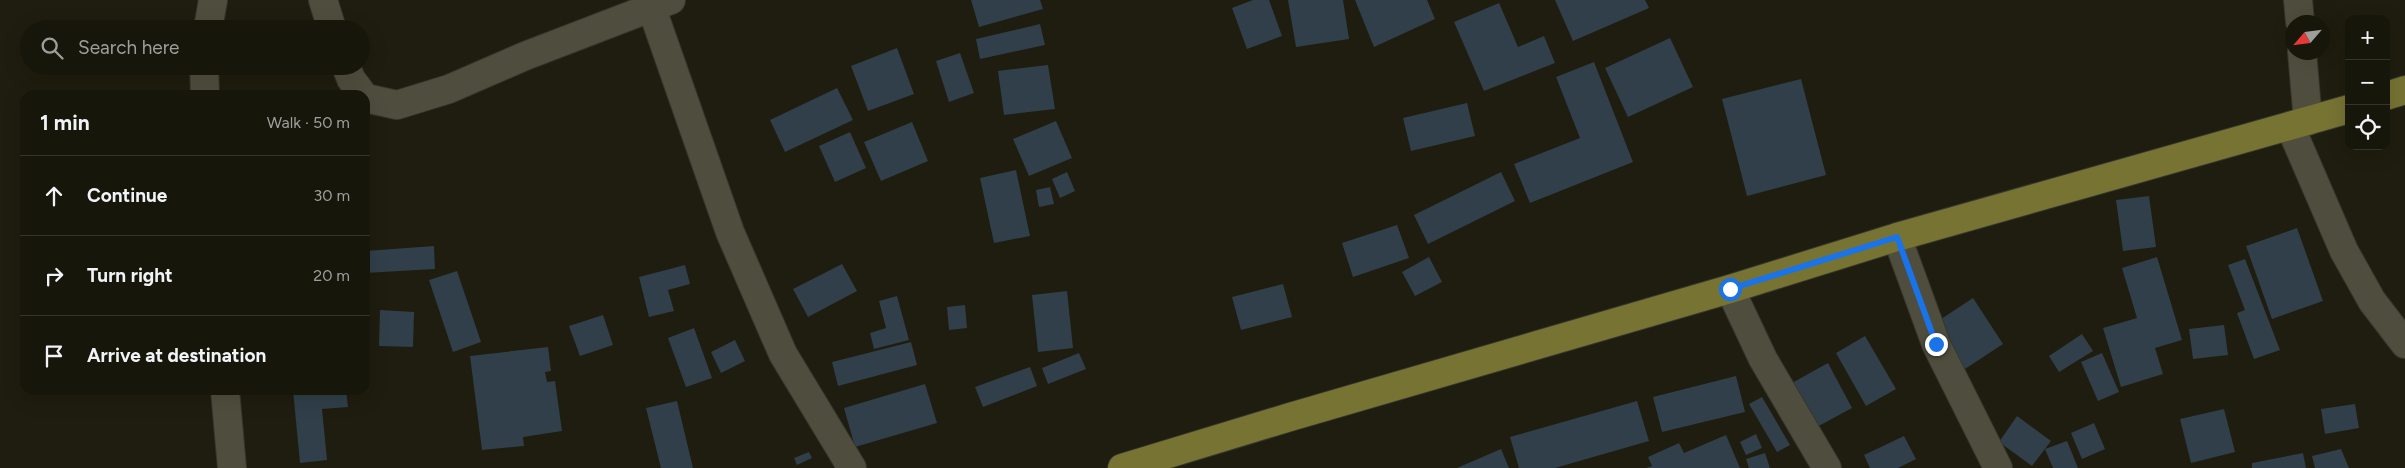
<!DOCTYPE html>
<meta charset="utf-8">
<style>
body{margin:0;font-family:Figtree,sans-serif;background:#1f1f14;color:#f1f3f6}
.controls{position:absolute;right:15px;top:15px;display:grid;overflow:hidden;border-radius:10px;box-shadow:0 5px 20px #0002}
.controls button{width:45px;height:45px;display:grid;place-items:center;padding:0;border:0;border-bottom:1px solid #35352c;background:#16160b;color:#f1f3f6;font:25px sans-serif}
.compass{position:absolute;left:2285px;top:15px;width:45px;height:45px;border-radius:50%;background:#16160b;box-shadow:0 5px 20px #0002;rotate:242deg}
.stop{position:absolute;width:15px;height:15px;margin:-11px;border:4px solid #1a73e8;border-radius:50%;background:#fff}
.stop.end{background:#1a73e8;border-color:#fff;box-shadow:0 1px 5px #0008}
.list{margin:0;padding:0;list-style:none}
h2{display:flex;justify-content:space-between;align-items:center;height:65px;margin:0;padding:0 20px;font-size:21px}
h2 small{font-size:16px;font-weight:400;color:#9e9f9d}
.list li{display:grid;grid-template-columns:32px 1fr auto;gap:15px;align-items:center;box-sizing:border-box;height:80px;padding:0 20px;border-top:1px solid #35352c}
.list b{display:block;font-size:19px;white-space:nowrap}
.list em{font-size:16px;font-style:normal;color:#9e9f9d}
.icon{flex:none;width:28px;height:28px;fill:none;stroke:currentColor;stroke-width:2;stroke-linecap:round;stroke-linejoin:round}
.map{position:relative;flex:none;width:2405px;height:468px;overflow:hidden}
.search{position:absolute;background:#16160b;box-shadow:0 5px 20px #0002;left:20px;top:20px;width:350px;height:55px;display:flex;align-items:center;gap:12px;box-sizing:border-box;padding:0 18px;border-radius:28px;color:#9e9f9d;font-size:19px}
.panel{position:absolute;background:#16160b;box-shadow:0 5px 20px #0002;left:20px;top:90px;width:350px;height:305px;border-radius:15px}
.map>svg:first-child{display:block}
.building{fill:#303f49}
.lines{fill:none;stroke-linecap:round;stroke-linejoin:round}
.minor-casing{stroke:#37372f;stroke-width:30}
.major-casing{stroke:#37372f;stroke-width:30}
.minor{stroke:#4f4e3e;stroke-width:28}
.major{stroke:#777333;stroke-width:28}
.route{stroke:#1a73e8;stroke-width:6}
</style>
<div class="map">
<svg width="2405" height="468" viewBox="0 0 2405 468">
<rect width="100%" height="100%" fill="#1e1d0f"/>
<g class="building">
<path d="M971,0H1040L1043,9L979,27Z"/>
<path d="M1253,0H1269L1282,36L1247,49L1232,8Z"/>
<path d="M1288,0H1343L1349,39L1296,47Z"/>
<path d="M1355,0H1427L1435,19L1374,47Z"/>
<path d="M1555,0H1645L1649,8L1573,41Z"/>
<path d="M1499,3L1518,47L1544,36L1555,63L1484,91L1454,22Z"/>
<path d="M1040,24L1045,45L980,59L976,39Z"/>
<path d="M1670,38L1693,87L1628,117L1605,68Z"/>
<path d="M897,48L914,94L868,111L851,66Z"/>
<path d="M960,53L974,93L949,102L936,61Z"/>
<path d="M1594,62L1633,162L1530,203L1514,164L1580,138L1556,77Z"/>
<path d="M1048,65L1055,109L1004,115L998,71Z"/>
<path d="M1801,79L1826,175L1747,196L1722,99Z"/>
<path d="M837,88L853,120L785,152L770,120Z"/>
<path d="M1467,103L1475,136L1411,151L1403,118Z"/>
<path d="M1056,121L1072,158L1029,176L1013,139Z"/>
<path d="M912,122L928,161L881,181L864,142Z"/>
<path d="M850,132L866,168L835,182L819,146Z"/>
<path d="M1016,170L1030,236L994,243L980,178Z"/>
<path d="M1067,172L1075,191L1060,198L1052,179Z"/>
<path d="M1501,172L1515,201L1428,244L1414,215Z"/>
<path d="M1050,187L1054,204L1039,207L1036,190Z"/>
<path d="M2149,196L2156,247L2123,251L2116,200Z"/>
<path d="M1397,225L1409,258L1353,277L1342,243Z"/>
<path d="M2297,228L2323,301L2272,319L2246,246Z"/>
<path d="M434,246L435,269L365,273V251Z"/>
<path d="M1429,257L1442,282L1415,296L1402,272Z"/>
<path d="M2157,257L2182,340L2155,348L2163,374L2121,387L2103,328L2137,318L2122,268Z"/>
<path d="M2245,259L2280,350L2254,359L2237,313L2245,310L2228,265Z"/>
<path d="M842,264L857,291L808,317L793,289Z"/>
<path d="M685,265L690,284L668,290L674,311L649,317L639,277Z"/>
<path d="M457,271L481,342L453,352L429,280Z"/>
<path d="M1283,284L1292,317L1241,330L1232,297Z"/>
<path d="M1067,291L1073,348L1038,352L1032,295Z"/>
<path d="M897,296L909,340L874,349L870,333L886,328L879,301Z"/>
<path d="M1973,298L2003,344L1965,369L1935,323Z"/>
<path d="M965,305L967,328L949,330L947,307Z"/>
<path d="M380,310L414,312L413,347L379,346Z"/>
<path d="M603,315L613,345L580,356L569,326Z"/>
<path d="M2224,325L2228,355L2193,359L2189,329Z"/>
<path d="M694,328L712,378L686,387L668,338Z"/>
<path d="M2082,334L2093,351L2059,372L2049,356Z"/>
<path d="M1865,336L1896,389L1866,406L1836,353Z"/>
<path d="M735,340L745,361L721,373L711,352Z"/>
<path d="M911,342L917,365L838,386L832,362Z"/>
<path d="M548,347L551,371L545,372L547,382L555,381L562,431L523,437L524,446L482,450L470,356Z"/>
<path d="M1079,353L1086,369L1048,384L1042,368Z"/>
<path d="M2102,353L2119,392L2098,401L2081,362Z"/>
<path d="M1828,363L1852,408L1815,428L1790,384Z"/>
<path d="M1030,367L1037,386L983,407L975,387Z"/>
<path d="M1736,376L1745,412L1662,432L1653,397Z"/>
<path d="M925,384L937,423L855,447L844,408Z"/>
<path d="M293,390H346L348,407L322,409L327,460L300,463Z"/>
<path d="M1762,397L1790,445L1777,452L1749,404Z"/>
<path d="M677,401L693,468H661L646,408Z"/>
<path d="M1637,401L1649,441L1555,468H1519L1510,437Z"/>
<path d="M2355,404L2359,428L2325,434L2321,409Z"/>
<path d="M2224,409L2235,452L2191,463L2180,419Z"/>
<path d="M2017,416L2051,441L2032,466L1999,442Z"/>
<path d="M2094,423L2105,449L2082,459L2071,433Z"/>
<path d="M1756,434L1762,448L1746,455L1740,442Z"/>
<path d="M1726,435L1740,468H1646L1652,466L1648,457L1679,443L1684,453Z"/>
<path d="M1904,436L1916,459L1898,468H1870L1864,455Z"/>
<path d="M2067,441L2078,468H2053L2045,449Z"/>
<path d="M1501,449L1509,468H1457Z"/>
<path d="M2341,449L2349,468H2315L2312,456Z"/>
<path d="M809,452L812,458L797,465L794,458Z"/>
<path d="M1765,453L1770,468H1749L1746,459Z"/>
<path d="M2303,453L2306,468H2252V463Z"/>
</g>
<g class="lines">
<defs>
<g id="minor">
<path d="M323,0L332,29"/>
<path d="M2298,0L2300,22"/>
<path d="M652,9L730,232L783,354L852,468"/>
<path d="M208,29L213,0"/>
<path d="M2302,52L2308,121"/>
<path d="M204,66L205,95"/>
<path d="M346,66L351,79L363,95"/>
<path d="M365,98L397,105L449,89L525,56L671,0"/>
<path d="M2290,126L2344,251L2372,301L2405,344"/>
<path d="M1897,237L1936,344L1998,468"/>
<path d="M1730,289L1763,359L1827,468"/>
<path d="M225,390L232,468"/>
</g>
<g id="major">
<path d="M2386,96L2405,90"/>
<path d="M1122,468L1290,417L1730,289L1897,237L2349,109"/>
</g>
</defs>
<use href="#minor" class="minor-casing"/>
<use href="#major" class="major-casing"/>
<use href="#minor" class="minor"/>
<use href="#major" class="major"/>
</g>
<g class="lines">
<path class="route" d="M1730,289L1897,237L1936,344"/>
</g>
</svg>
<div class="controls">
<button>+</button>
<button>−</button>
<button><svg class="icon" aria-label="locate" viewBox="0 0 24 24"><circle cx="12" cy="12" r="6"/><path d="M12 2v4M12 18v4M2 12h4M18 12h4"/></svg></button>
</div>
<svg class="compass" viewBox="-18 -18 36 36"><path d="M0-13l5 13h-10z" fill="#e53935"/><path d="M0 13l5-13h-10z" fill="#9e9f9d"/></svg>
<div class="stop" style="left:1730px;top:289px"></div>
<div class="stop end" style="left:1936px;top:344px"></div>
<div class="search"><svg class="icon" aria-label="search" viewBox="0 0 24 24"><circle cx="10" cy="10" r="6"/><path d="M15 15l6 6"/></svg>Search here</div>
<section class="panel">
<h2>1 min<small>Walk · 50 m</small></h2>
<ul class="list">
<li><svg class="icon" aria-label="ahead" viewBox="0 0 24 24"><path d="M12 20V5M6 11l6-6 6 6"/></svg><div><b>Continue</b></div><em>30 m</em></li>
<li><svg class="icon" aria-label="right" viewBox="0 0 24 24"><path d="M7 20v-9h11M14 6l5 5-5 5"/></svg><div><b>Turn right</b></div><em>20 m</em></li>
<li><svg class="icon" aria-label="arrive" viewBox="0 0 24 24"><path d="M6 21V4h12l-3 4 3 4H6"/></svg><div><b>Arrive at destination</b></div></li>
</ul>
</section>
</div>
